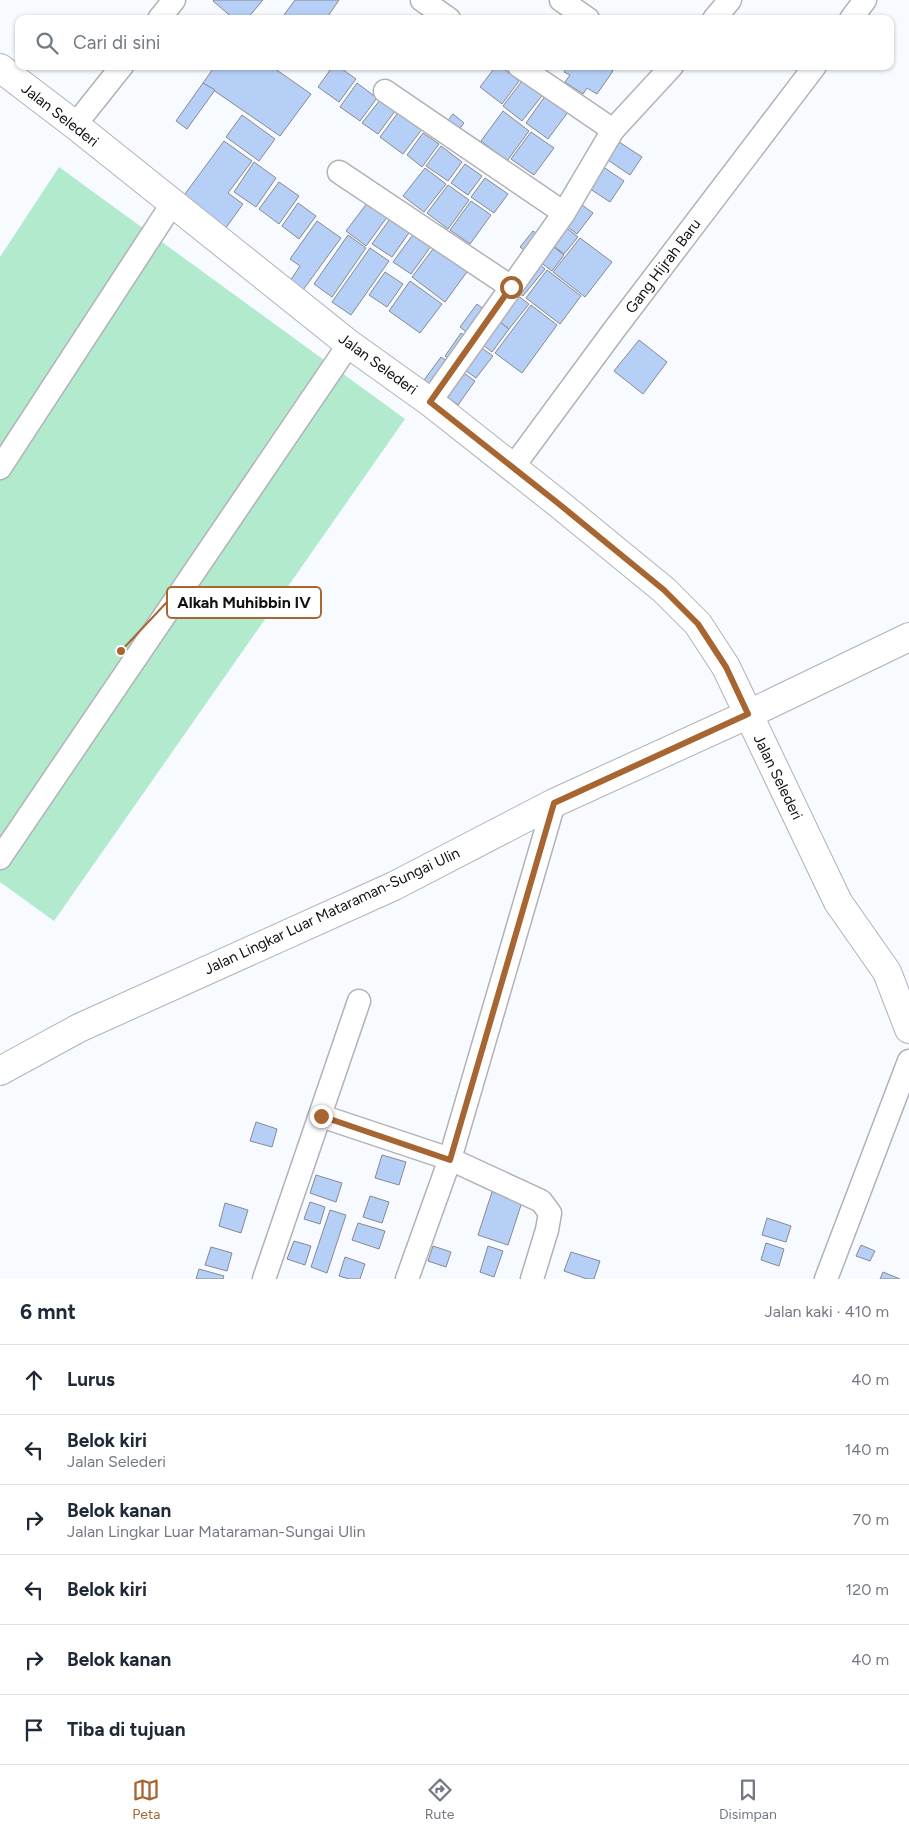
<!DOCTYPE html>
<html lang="id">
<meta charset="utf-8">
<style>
body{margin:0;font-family:Figtree,sans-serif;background:#f2f2f3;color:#1f2937}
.stop{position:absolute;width:15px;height:15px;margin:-11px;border:4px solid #a76532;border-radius:50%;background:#fff}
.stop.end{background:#a76532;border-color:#fff;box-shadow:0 1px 5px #0008}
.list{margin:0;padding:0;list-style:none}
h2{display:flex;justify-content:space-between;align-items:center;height:65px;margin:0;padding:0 20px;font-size:21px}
h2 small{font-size:16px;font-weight:400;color:#747a83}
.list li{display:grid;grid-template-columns:32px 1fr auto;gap:15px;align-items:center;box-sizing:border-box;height:70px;padding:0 20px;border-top:1px solid #e0e1e3}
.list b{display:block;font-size:19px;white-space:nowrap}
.list p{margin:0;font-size:16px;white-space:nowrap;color:#747a83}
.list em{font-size:16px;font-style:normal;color:#747a83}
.icon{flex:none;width:28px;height:28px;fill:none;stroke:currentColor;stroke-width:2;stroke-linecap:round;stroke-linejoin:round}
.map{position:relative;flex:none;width:909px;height:1279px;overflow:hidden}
.search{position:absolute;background:#fff;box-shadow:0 1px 4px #0004;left:15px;right:15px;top:15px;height:55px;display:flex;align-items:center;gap:12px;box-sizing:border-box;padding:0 18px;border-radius:10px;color:#747a83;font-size:19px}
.sheet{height:485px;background:#fff}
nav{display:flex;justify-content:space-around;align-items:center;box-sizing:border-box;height:70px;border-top:1px solid #e0e1e3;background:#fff;font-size:14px;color:#747a83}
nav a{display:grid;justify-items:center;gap:2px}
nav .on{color:#a76532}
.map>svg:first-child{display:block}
.green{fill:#b2eace}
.building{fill:#b6cff6;stroke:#878a8e}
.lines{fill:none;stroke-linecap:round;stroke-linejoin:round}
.street-casing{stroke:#b0b2b7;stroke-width:25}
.secondary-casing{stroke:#b0b2b7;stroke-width:30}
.primary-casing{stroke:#b0b2b7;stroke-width:30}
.street{stroke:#fff;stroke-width:22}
.secondary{stroke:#fff;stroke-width:28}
.primary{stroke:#fff;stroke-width:28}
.route{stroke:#a76532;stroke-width:6}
.labels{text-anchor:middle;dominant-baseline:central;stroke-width:4;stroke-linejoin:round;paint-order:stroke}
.street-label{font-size:15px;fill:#111113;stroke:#fff}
.leader{fill:none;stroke:#a76532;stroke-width:2}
.callout-dot{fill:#a76532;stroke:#fff;stroke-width:2}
.callout{fill:#fff;stroke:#a76532;stroke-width:2}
.callout-label{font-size:16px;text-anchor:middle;font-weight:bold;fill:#111113}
</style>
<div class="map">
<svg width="909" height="1279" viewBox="0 0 909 1279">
<rect width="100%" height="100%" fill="#f7faff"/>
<path class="green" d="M59,167L405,419L54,921L0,882V257Z"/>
<g class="building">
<path d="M214,0H263L247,19H234L213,1Z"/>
<path d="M295,0H339L326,19H281Z"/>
<path d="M215,66H271L311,94L280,136L203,83Z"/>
<path d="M333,66H338L356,79L339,102L318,87Z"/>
<path d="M496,66H500L519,81L502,104L480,87Z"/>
<path d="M568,66H606L613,71L597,94L587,88L583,94L565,82L570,75L564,72Z"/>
<path d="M525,77L545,92L522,121L503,106Z"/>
<path d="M203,83L215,90L187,129L176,121Z"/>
<path d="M357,83L377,98L360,121L340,107Z"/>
<path d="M548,92L571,108L548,139L526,123Z"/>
<path d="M380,100L395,111L378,134L362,123Z"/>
<path d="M403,106L426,124L403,154L380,137Z"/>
<path d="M503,111L529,131L507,161L481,141Z"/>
<path d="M453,114L464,123L452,139L440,130Z"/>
<path d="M242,115L275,139L259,161L226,137Z"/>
<path d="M531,132L554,148L534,175L511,159Z"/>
<path d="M423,133L439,144L422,167L407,155Z"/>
<path d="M607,134L642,157L630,175L596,152Z"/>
<path d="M224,141L252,161L228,193L243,204L225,229L182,198Z"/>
<path d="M441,146L462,162L448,181L426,166Z"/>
<path d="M593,160L624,181L610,202L578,181Z"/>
<path d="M254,162L276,178L256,207L234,192Z"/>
<path d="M465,164L482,176L468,195L451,183Z"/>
<path d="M425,168L446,184L424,212L403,196Z"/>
<path d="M485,178L508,194L494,213L471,197Z"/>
<path d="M279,182L299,196L279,224L259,209Z"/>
<path d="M448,185L469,200L448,229L427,213Z"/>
<path d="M567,194L593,213L577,234L551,214Z"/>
<path d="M471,201L491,215L470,244L450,230Z"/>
<path d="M368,202L388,216L366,246L346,231Z"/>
<path d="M298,203L316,216L299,239L282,226Z"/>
<path d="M392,216L411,230L392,257L372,244Z"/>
<path d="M554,218L578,237L564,254L540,235Z"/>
<path d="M317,221L341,238L303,290L290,281L300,266L290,259Z"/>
<path d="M417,229L434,242L411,274L393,262Z"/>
<path d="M533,231L564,255L552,271L520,247Z"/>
<path d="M348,235L366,248L332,297L314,284Z"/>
<path d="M580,238L612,262L585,297L553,272Z"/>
<path d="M436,245L469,269L445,302L412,277Z"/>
<path d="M370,248L389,261L351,315L332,302Z"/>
<path d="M527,254L545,269L523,296L505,282Z"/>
<path d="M547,270L581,296L560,324L526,298Z"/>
<path d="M385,272L403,284L387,307L369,295Z"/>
<path d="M410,281L442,304L420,333L389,311Z"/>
<path d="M502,284L529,304L509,329L483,309Z"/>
<path d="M477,304L509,329L492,352L460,327Z"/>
<path d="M531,305L557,325L522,373L495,353Z"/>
<path d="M461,333L493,356L476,378L445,356Z"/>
<path d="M639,340L667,362L643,394L614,371Z"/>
<path d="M441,357L475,381L458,405L424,380Z"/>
<path d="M256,1122L277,1129L272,1147L250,1141Z"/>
<path d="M382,1155L406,1162L399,1185L375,1178Z"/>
<path d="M316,1175L342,1183L336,1202L310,1193Z"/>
<path d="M492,1192L522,1202L508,1245L478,1235Z"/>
<path d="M370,1196L389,1202L382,1223L363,1217Z"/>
<path d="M310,1202L325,1207L320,1224L304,1219Z"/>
<path d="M225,1203L248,1210L241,1233L219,1226Z"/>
<path d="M330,1210L346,1215L327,1273L311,1267Z"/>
<path d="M767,1218L791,1226L786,1242L762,1235Z"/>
<path d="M358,1223L385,1231L379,1249L352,1240Z"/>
<path d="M294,1241L311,1246L305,1265L287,1259Z"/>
<path d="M766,1243L784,1249L779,1266L761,1260Z"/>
<path d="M861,1245L875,1251L870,1261L856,1256Z"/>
<path d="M433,1246L451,1252L446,1267L428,1261Z"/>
<path d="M488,1246L503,1251L494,1277L480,1272Z"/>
<path d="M211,1247L232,1253L227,1271L205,1265Z"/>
<path d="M571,1252L600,1261L594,1279H587L564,1271Z"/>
<path d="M345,1257L365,1264L360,1279H349L339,1276Z"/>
<path d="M199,1269L224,1276L223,1279H196Z"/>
<path d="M883,1272L900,1279H880Z"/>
</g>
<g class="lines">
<defs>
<g id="street">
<path d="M422,0L449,19"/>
<path d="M561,0L588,19"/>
<path d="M159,19L174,0"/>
<path d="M714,19L730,0"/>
<path d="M851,19L865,0"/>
<path d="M519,66L613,130"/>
<path d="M385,91L564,213"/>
<path d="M75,125L122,66"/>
<path d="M339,172L511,287"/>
<path d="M430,402L564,213L613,130L672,66"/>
<path d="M513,467L614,330L815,66"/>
<path d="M0,468L172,204"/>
<path d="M0,858L349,344"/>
<path d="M321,1116L450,1159L541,1201L550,1213L547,1230L532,1279"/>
<path d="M264,1279L359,1001"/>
<path d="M407,1279L450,1159L554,803"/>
<path d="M826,1279L909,1061"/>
</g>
<path id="secondary" d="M0,68L75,125L349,344L430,402L559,504L664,590L698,624L726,667L838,902L887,972L909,1029"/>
<path id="primary" d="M0,1071L79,1028L394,886L554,803L749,714L909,637"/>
</defs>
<use href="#street" class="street-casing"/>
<use href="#secondary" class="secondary-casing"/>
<use href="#primary" class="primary-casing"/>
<use href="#street" class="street"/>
<use href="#secondary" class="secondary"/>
<use href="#primary" class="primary"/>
</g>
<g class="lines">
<path class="route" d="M321,1116L450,1160L554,803L748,714L726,667L698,624L664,590L559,504L430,402L511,287"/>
</g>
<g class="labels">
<g class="street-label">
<text transform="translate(60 115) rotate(38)">Jalan Selederi</text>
<text transform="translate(663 266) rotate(-53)">Gang Hijrah Baru</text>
<text transform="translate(378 364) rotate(36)">Jalan Selederi</text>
<text transform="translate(778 777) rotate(64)">Jalan Selederi</text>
<text transform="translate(332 911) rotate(-25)">Jalan Lingkar Luar Mataraman-Sungai Ulin</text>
</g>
</g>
<path class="leader" d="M121 651L167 602"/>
<circle class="callout-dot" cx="121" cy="651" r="5"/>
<rect class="callout" x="167" y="587" width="154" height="31" rx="5"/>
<g class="callout-label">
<text x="244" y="608">Alkah Muhibbin IV</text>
</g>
</svg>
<div class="stop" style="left:511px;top:287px"></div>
<div class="stop end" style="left:321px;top:1116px"></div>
<div class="search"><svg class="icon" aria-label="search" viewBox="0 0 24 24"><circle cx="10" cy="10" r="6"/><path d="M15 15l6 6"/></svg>Cari di sini</div>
</div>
<section class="sheet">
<h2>6 mnt<small>Jalan kaki · 410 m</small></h2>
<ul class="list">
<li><svg class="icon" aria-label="ahead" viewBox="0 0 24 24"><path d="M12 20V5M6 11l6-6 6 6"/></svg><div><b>Lurus</b></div><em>40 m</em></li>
<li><svg class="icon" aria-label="left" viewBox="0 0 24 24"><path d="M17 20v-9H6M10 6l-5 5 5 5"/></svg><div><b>Belok kiri</b><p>Jalan Selederi</p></div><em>140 m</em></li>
<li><svg class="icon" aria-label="right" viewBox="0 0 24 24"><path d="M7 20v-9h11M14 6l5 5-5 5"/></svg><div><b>Belok kanan</b><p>Jalan Lingkar Luar Mataraman-Sungai Ulin</p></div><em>70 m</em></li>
<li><svg class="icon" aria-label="left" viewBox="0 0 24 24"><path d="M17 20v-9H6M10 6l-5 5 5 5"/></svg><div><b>Belok kiri</b></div><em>120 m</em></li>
<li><svg class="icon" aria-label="right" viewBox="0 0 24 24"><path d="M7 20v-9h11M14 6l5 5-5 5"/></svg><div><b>Belok kanan</b></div><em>40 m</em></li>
<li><svg class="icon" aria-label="arrive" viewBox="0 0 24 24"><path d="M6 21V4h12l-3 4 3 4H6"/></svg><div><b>Tiba di tujuan</b></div></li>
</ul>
</section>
<nav>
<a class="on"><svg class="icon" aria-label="map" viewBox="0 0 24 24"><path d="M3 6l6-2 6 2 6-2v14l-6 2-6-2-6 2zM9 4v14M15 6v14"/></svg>Peta</a>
<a><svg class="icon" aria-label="directions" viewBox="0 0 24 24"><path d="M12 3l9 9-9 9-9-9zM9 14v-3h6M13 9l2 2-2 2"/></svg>Rute</a>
<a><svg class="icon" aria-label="saved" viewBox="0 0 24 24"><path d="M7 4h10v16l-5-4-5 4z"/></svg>Disimpan</a>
</nav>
